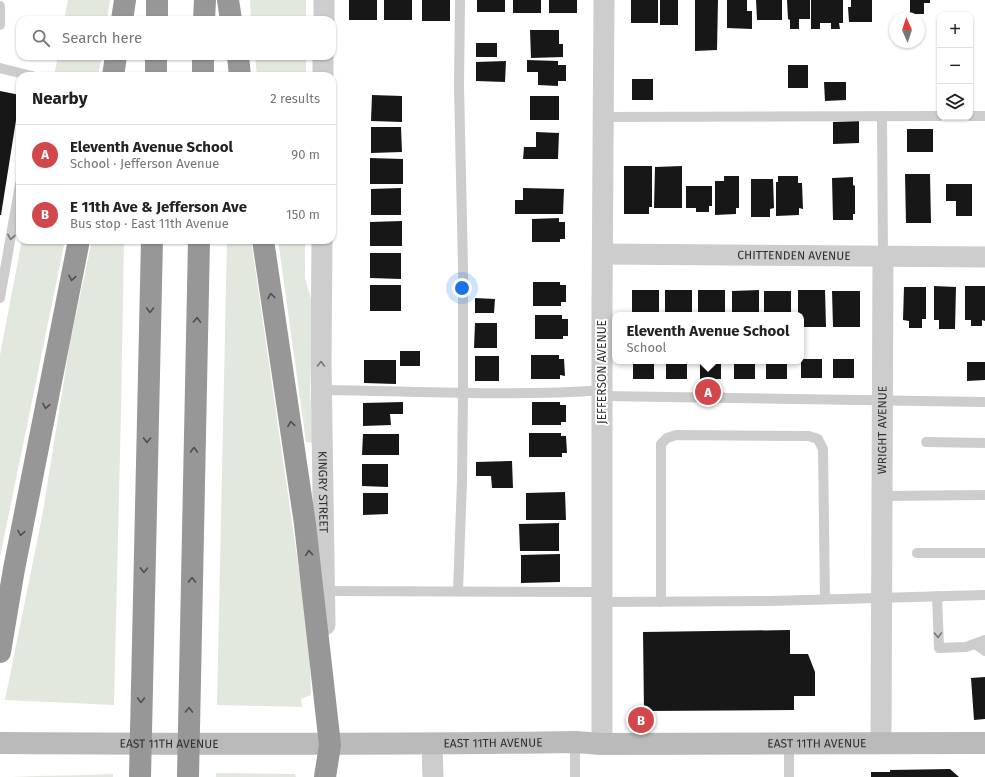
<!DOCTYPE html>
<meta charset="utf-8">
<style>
body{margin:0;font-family:"Fira Sans",sans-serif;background:#f2f2f2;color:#222}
.controls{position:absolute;right:12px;top:12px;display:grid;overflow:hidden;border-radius:8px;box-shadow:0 1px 3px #0004}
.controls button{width:36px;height:36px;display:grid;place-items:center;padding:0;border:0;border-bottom:1px solid #e0e0e0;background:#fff;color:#222;font:20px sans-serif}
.compass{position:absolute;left:889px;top:12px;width:36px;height:36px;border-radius:50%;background:#fff;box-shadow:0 1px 3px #0004;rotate:357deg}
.you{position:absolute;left:462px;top:288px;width:14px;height:14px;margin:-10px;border:3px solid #fff;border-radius:50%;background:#1a73e8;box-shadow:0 0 0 6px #1a73e833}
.badge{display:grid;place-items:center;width:26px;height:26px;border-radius:50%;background:#d2474b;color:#fff;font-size:13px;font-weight:700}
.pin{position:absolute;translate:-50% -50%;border:2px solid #fff;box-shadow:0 1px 4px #0006}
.popup{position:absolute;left:612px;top:312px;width:192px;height:52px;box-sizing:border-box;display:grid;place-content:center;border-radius:8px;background:#fff;filter:drop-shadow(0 1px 3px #0005);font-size:13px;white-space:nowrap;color:#767676}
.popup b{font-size:15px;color:#222}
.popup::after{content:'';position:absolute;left:50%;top:100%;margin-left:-8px;border:8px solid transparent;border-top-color:#fff}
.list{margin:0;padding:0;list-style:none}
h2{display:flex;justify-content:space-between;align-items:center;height:52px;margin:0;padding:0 16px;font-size:17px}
h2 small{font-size:13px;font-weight:400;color:#767676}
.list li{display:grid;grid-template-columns:26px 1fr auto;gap:12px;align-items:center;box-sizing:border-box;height:60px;padding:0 16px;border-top:1px solid #e0e0e0}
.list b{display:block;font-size:15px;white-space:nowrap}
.list p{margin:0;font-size:13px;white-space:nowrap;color:#767676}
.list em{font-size:13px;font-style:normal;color:#767676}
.icon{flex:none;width:22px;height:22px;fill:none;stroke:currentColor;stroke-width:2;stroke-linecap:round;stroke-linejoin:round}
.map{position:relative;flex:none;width:985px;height:777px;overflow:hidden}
.search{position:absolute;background:#fff;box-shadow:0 1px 3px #0004;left:16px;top:16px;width:320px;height:44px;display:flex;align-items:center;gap:10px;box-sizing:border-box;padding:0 14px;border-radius:12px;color:#767676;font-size:15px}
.panel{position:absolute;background:#fff;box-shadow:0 1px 3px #0004;left:16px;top:72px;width:320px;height:172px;border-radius:12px}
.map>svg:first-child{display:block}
.green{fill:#e2e8dd}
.building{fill:#171717}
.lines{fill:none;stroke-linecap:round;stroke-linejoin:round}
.lane{stroke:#cdcdcd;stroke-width:10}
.street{stroke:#cdcdcd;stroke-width:21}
.secondary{stroke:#bababa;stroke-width:22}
.highway{stroke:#979797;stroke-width:22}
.oneway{stroke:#777}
.oneway2{stroke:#4f4f4f}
.labels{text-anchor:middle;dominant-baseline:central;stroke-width:4;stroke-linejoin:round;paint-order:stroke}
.street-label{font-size:12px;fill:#303030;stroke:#fff}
</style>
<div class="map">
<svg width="985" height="777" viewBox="0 0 985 777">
<rect width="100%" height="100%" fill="#fff"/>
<g class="green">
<path d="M68,0H110L107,20H64Z"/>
<path d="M250,0H306V20H251Z"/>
<path d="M58,56H102L98,76H54Z"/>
<path d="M255,56H306V76H257Z"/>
<path d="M22,240H65L0,557V355Z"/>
<path d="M92,240H124L121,411L114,705L5,700L42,517L70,343Z"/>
<path d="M227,240H251L309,639L311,695L301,699L302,707L217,705Z"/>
<path d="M278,240H305V278L311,299L310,388L313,443L306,442Z"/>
<path d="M216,773L295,774L296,777H216Z"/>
<path d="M113,774V777H12C46,775 79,776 113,774Z"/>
</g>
<g class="building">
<rect x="349" y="0" width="28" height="20"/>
<rect x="384" y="0" width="28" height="20"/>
<rect x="422" y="0" width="28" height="21"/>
<rect x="477" y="0" width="28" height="12"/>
<rect x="513" y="0" width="28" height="13"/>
<rect x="549" y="0" width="28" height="13"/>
<rect x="631" y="0" width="27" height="23"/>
<rect x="660" y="0" width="18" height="25"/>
<path d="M695,0H718L717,50L695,51Z"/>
<path d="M727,0H747V11H752V29L727,28Z"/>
<path d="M756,0H782V20H757Z"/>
<path d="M787,0H810V19H799V29H790V20L788,19Z"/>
<path d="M811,0H843V23H839L840,29H831V23H820V29H811Z"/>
<path d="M851,0H872V22H849L848,7H851Z"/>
<path d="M910,0H930V3H924V14H910Z"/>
<path d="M530,30H559V44H563V57L531,58Z"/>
<rect x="476" y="43" width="21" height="14"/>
<path d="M527,60L558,61V65H566V81H558V86L538,85V72H527Z"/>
<path d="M506,61L505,82L476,81V62Z"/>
<rect x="788" y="65" width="20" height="23"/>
<rect x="632" y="79" width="21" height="21"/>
<path d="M824,82H846V100L825,101Z"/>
<path d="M0,91L20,95L1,215H0Z"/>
<path d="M372,95L402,96V122L371,121Z"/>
<rect x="530" y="96" width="29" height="24"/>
<path d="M859,121V143L833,144V122Z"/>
<path d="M371,127H401L402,152L371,153Z"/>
<rect x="907" y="129" width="26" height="23"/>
<path d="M536,132L559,133L558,159H523L524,147H536Z"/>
<path d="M370,158L403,159V184H370Z"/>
<path d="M624,166H652V207H649V214H624Z"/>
<path d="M682,166V208H654L655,167Z"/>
<path d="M905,174H930L931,223H906Z"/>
<path d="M724,176H739V208H736V214L715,215V181H724Z"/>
<path d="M778,176H798V183H802L803,209L799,208V215L776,216V182H778Z"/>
<path d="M853,177V185L855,186V214H853V220H833L832,178Z"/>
<path d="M751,179H773L774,208L770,209V217H751Z"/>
<path d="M946,184H972V216H956V201H946Z"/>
<path d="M686,186H712V206H709V212H696V208H686Z"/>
<path d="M401,188V215H371V189Z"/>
<path d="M523,188L564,189L563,214H515V200H523Z"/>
<path d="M559,218V222H565V239H560V242H532V219Z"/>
<path d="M402,221V246H370V222Z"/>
<path d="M370,253H401V279L370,278Z"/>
<path d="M533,282H560V285H566V302H561V306H533Z"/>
<rect x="370" y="285" width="31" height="26"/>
<path d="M934,286L956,287L955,329H939V320H934Z"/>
<path d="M965,286H985V321L982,320V326H971V320H965Z"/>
<path d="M904,287H926V319H922V328H909V321L903,320Z"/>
<rect x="632" y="290" width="27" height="25"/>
<rect x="665" y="290" width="27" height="25"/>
<rect x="698" y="290" width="27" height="25"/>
<path d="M759,290V315H732V291Z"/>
<path d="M798,290H825L826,327H801V315H798Z"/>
<rect x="764" y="291" width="27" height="24"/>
<path d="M832,291H860V327H833Z"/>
<path d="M475,298L495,299L494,313H475Z"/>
<path d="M535,315H562V319H568V336H563V339H535Z"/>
<path d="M475,323H497V348H474Z"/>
<rect x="400" y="351" width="20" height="15"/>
<path d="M531,355H559V359H564L565,376L560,375V379H531Z"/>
<rect x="475" y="356" width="24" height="25"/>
<rect x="801" y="359" width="21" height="19"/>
<rect x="833" y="359" width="21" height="19"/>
<path d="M364,360H396V384L364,383Z"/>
<rect x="633" y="361" width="21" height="18"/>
<rect x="666" y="361" width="21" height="18"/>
<rect x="700" y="361" width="21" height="18"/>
<rect x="734" y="361" width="21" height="18"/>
<rect x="766" y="361" width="21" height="18"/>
<path d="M967,362H985V380L967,381Z"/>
<path d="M403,402V414H390L391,425L363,426V403Z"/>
<path d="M532,402H560V405H566V422H561V425H532Z"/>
<path d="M529,433H561V436H566L567,453H562V457H529Z"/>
<path d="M363,434H399V455H362Z"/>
<path d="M512,461L513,488H492L491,476H476V462Z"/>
<path d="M362,464H388V487L362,486Z"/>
<path d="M565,492L566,520H526V493Z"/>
<path d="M363,493H388V514L363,515Z"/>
<path d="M559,523V551H520L519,524Z"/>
<path d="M560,554V582L521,583V555Z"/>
<path d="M790,630V654H808L815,672V696H794V710L644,711L643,632Z"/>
<path d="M985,677V719L974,720L971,678Z"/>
<path d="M950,769L959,777H871V772H890V770Z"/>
</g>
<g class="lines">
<g class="lane">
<path d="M0,6V25"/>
<path d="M0,68L32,76"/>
<path d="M882,116L883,257"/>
<path d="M970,116H985"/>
<path d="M604,117L940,116"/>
<path d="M0,298L20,184"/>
<path d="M322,390C415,391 509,397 603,390"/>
<path d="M603,396L985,402"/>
<path d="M926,442L985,443"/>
<path d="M882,496L985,495"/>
<path d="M917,553H985"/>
<path d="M324,591L602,592"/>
<path d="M458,591L462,481L463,393V267L459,86L460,0"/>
<path d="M937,596L939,648L966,647L985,640"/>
<path d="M602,602L769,601L985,595"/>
<path d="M661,602V444L667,438L676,435L809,436L818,439L823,449L825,599"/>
<path d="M975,644L985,651"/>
<path d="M575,742V777"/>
<path d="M789,744V777"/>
</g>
<g class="street">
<path d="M324,20V0"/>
<path d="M323,76V56"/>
<path id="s1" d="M322,240L321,362L325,625"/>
<path id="s2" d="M603,254L985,257"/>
<path id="s3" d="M881,743L883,257"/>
<path d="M602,744V307L604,0"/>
<path d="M432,745L433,777"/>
</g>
<path class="secondary" id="s4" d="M0,743C192,744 383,745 575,742L602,744L985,743"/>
<g class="highway">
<path d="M228,0L231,20"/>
<path d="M122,20L125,0"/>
<path d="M157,20V0"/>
<path d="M204,20L205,0"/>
<path d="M238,56L240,76"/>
<path d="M113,76L116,56"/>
<path d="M156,76V56"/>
<path d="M203,76V56"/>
<path d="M263,240L305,524L330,745L325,777"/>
<path d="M0,652L14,569L79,240"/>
<path d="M140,777L152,240"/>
<path d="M188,777L199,240"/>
</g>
</g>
<defs><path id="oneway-chevron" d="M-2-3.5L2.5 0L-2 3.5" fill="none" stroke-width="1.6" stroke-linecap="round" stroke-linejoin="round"/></defs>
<g class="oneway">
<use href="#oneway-chevron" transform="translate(11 237) rotate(100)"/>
<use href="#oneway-chevron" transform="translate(321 364) rotate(-90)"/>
<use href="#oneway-chevron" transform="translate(938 635) rotate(88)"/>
</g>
<g class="oneway2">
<use href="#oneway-chevron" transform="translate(72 278) rotate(101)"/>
<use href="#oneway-chevron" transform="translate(271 296) rotate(-99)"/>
<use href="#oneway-chevron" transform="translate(150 310) rotate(91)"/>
<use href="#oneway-chevron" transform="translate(197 320) rotate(-88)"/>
<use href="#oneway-chevron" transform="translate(46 406) rotate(101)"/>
<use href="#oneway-chevron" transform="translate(291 424) rotate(-99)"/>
<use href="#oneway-chevron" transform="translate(147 440) rotate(91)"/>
<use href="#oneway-chevron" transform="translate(194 450) rotate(-89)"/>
<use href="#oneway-chevron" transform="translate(21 533) rotate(101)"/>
<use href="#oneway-chevron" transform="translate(309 553) rotate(-96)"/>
<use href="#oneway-chevron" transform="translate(144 570) rotate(91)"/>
<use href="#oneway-chevron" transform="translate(192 580) rotate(-89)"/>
<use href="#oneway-chevron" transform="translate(141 700) rotate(91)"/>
<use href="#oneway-chevron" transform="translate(189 710) rotate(-89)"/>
</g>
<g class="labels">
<g class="street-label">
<text stroke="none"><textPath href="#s2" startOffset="191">CHITTENDEN AVENUE</textPath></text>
<text transform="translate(602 372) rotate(-90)">JEFFERSON AVENUE</text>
<text stroke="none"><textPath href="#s3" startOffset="313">WRIGHT AVENUE</textPath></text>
<text stroke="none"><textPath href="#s1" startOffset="252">KINGRY STREET</textPath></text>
<text stroke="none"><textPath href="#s4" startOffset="169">EAST 11TH AVENUE</textPath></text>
<text stroke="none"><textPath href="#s4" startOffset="493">EAST 11TH AVENUE</textPath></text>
<text stroke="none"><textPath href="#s4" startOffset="817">EAST 11TH AVENUE</textPath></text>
</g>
</g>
</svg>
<div class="controls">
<button>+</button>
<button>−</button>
<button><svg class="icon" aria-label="layers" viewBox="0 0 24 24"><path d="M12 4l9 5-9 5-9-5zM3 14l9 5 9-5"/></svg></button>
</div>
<svg class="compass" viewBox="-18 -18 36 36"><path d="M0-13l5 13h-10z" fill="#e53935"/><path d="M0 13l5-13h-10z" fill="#767676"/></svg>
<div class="you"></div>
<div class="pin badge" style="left:708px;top:392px">A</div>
<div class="popup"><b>Eleventh Avenue School</b>School</div>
<div class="pin badge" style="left:641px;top:720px">B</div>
<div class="search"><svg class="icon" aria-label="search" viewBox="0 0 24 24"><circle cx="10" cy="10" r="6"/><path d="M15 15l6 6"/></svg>Search here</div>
<section class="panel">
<h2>Nearby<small>2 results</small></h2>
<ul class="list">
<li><span class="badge">A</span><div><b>Eleventh Avenue School</b><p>School · Jefferson Avenue</p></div><em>90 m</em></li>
<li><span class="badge">B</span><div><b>E 11th Ave &amp; Jefferson Ave</b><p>Bus stop · East 11th Avenue</p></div><em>150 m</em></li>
</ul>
</section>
</div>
